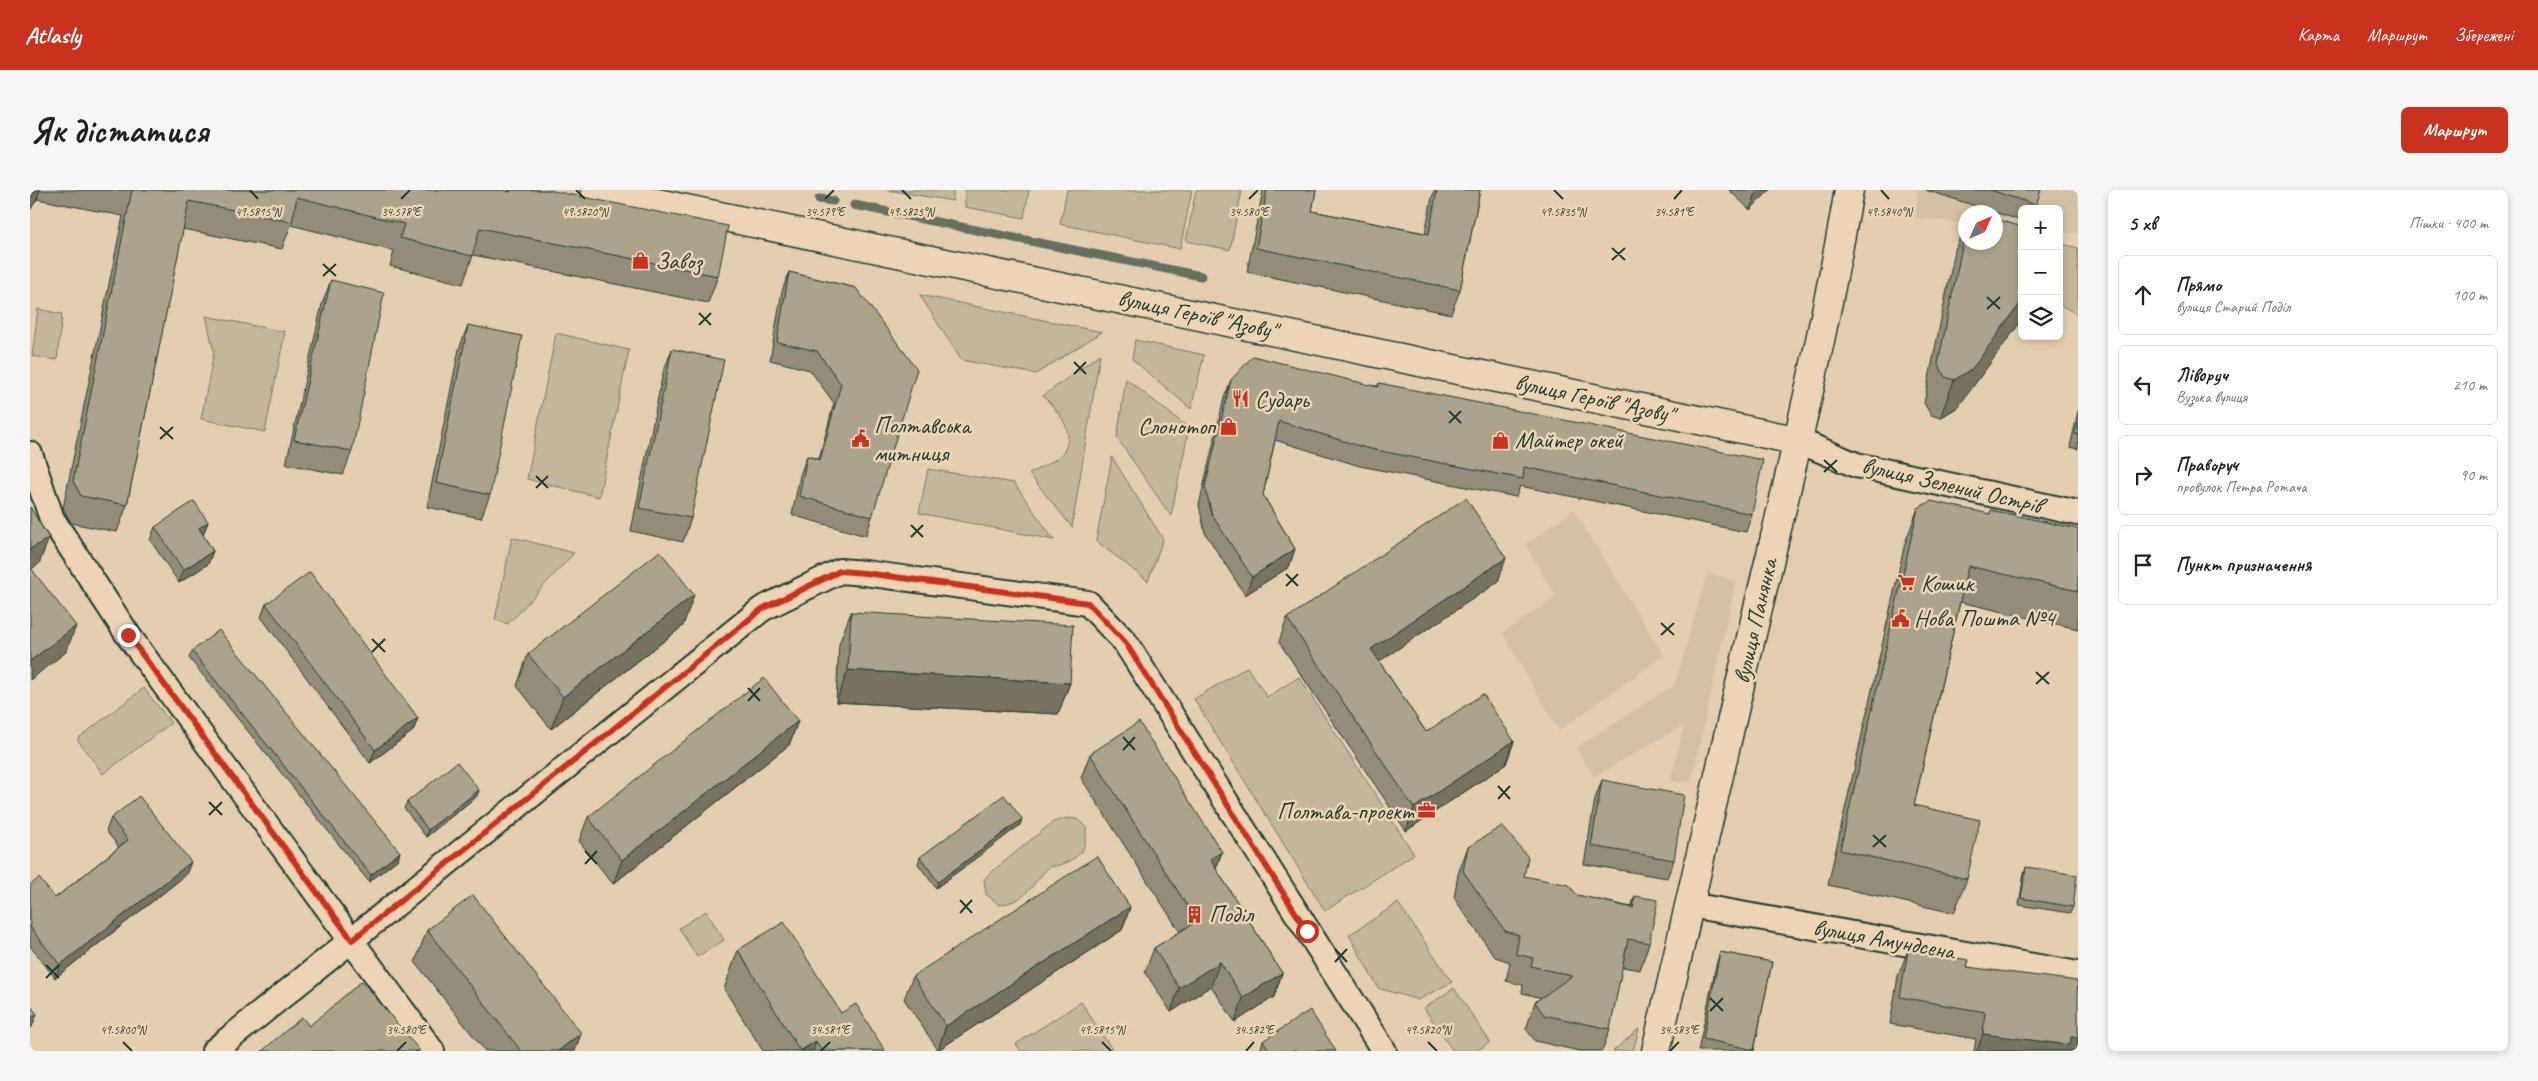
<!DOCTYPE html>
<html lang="uk">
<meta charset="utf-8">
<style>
body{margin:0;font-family:Caveat,sans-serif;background:#f6f6f6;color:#202124}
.controls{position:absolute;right:15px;top:15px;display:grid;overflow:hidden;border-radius:8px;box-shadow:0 2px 8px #0003}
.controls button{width:45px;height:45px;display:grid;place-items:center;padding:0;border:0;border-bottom:1px solid #e0e0e0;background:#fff;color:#202124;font:25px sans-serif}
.compass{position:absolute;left:1928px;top:15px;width:45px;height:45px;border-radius:50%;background:#fff;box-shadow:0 2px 8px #0003;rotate:45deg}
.stop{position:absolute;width:15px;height:15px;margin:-11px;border:4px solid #c8321e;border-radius:50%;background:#fff}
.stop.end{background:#c8321e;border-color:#fff;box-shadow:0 1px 5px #0008}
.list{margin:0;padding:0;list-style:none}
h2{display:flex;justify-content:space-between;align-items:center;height:65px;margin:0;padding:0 20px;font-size:21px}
h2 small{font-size:16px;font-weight:400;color:#757577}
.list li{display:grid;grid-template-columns:32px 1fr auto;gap:15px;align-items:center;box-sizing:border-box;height:80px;margin:0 10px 10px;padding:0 10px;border:1px solid #e0e0e0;border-radius:8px}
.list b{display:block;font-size:19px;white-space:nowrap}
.list p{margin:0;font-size:16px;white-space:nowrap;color:#757577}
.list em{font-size:16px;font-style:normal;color:#757577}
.icon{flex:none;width:28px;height:28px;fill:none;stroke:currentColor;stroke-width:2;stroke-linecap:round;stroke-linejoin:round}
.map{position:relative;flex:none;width:2048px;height:861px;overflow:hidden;border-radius:8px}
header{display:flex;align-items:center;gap:30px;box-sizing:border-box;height:70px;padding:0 25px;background:#c8321e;color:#fff}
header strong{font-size:24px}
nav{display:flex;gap:28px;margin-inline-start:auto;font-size:18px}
.intro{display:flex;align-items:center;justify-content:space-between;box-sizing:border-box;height:120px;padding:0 30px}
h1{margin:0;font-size:35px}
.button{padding:12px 22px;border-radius:8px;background:#c8321e;color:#fff;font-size:18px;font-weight:700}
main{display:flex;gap:30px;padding:0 30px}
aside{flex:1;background:#fff;border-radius:8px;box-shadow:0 2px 8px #0003}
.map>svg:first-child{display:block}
.built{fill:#d4c1a5}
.green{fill:#c4b69c;stroke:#727a68}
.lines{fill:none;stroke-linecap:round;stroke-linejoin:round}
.stream{stroke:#657060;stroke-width:9}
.street-casing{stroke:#1f3d34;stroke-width:28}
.secondary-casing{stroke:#1f3d34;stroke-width:31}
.street{stroke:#edd4b5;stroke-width:24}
.secondary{stroke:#edd4b5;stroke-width:28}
.wall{fill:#938c78;stroke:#1f3d34}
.shaded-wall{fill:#787261;stroke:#1f3d34}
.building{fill:#aba38b;stroke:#1f3d34}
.route{stroke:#c8321e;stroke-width:6}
.ticks{fill:none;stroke:#1f3d34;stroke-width:2}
.labels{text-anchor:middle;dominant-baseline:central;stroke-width:5;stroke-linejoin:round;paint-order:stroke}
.poi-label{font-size:24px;fill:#1f3d34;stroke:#edd4b5;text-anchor:start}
.street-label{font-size:24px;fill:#1f3d34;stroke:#edd4b5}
.ticks-label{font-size:12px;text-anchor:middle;fill:#1f3d34;stroke:#edd4b5;stroke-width:5;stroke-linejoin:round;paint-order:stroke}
</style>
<header>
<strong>Atlasly</strong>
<nav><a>Карта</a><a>Маршрут</a><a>Збережені</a></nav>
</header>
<div class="intro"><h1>Як дістатися</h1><a class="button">Маршрут</a></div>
<main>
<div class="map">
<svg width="2048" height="861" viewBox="0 0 2048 861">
<rect width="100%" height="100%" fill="#e5ceb0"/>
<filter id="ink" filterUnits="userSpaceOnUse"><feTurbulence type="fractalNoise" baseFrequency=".02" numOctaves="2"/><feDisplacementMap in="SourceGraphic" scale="10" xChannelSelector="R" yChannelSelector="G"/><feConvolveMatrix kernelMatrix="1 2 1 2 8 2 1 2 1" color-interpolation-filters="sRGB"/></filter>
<g filter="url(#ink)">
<g class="built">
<path d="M1888,0H2048V44L2029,42V19H1992V38L1966,35V22H1936L1935,33L1885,28Z"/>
<path d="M1543,320L1634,465L1529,541L1472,443L1526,407L1495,355Z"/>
<path d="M1677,383L1706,391L1661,593L1640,591L1654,535L1564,587L1546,558L1645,494Z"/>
</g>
<g class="green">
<path d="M857,0H923V11Z"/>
<path d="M935,0H999L994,28L935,17Z"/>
<path d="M1037,0H1162L1150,59L1030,34Z"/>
<path d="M1166,0H1212L1200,60L1156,51Z"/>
<path d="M2029,53L2048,58V125L2029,114Z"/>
<path d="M890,105L1072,142L1006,184L931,170Z"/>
<path d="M8,119L32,124L27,170L2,166Z"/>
<path d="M176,126L255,142L235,242L171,229L184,162Z"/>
<path d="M526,143L599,160L569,307L497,289Z"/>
<path d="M1105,150L1174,165L1161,219L1102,169Z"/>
<path d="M1070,164L1042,337L999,284C1008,278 1022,273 1030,266C1050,244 1028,221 1013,206Z"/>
<path d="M1096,189L1159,238L1141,326L1087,248Z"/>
<path d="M1082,267L1133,349L1118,391L1066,351Z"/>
<path d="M898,279L984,293L1024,350L889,323Z"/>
<path d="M482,347L544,363L478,434L465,430Z"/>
<path d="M1217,477L1237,507L1269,487L1384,664L1295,721L1164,509Z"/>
<path d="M114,498L141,533L73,584L47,549Z"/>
<path d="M1037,628L1047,629L1056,637C1058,664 1044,673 1019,677C999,696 1000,710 969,715L956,704L954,690L959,684L1023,632Z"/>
<path d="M1368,713L1422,792L1388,810L1348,798L1319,745Z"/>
<path d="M676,721L694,750L667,767L649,738Z"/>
<path d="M1424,798L1460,852L1446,861H1423L1394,818Z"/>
<path d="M1051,812L1083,861H991L986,854Z"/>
<path d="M1609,839L1603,861H1583Z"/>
</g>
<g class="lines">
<g class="stream">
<path d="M789,9L803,11"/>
<path d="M824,15L1171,86"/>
</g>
<defs>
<g id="street">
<path d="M1769,251L1826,275L2048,323"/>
<path d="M0,264L22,329L98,445L402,861"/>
<path d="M1660,715L2048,784"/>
<path d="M184,861L732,419L810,381L835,383L1058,413L1095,452L1354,861"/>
</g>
<g id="secondary">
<path d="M565,0L1769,251"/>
<path d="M1626,861C1664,695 1701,529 1741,364C1770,243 1798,123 1819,0"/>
</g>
</defs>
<use href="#street" class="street-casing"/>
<use href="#secondary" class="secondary-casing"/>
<use href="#street" class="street"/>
<use href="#secondary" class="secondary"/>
</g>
<g class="wall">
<path d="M0,0H472L478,2L479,0H518L688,86L678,113L443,65L433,94L360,76L364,61L261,35L252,59L153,39L97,315L87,342L41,333L33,318L93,26L7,9L0,20Z"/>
<path d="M1233,0H1286L1282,21L1395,43L1402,7L1405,0H1450L1430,100L1421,124L1217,82Z"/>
<path d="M1699,0H1740L1720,20Z"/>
<path d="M1896,0H2011L2004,19H1992V31Z"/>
<path d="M1936,30V52L1928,217L1910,228L1901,225L1894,213L1925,60Z"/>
<path d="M759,82L826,98L842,327L836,346L762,325L770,285L777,266L789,269L804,213L780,180L740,170L752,101Z"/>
<path d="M301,90L322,261L313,285L256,274L292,114Z"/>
<path d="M438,135L460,305L451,328L397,317L429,159Z"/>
<path d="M642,159L661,328L653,352L601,341L633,183Z"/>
<path d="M1201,190L1348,196L1349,193L1722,324L1716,342L1490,296L1486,307L1330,276L1245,250L1233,305L1265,359L1259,377L1215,405L1175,343L1169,315L1194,208Z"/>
<path d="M2048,221V259L2040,257Z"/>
<path d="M1888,318L1960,324L1961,320L2048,339V439L1930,412L1884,615L1937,689L1924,723L1798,695L1875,353Z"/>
<path d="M178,332L173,345L183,361L178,374L149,393L120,350L125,337Z"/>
<path d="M1468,392L1349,471L1396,542L1484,551L1476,574L1376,641L1249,452L1257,428Z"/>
<path d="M236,414L388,528L383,541L340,573L231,427Z"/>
<path d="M821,422L1040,493L1028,524L806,512L809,454Z"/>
<path d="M653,436L521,539L487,496L498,464Z"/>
<path d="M162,461L370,662L368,669L339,692L159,468Z"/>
<path d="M768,531L759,555L583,694L549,651L558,627Z"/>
<path d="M1060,564L1192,662L1186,679L1252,783L1244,807L1205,832L1181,796L1141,822L1115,782L1124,758L1150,742L1051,588Z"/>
<path d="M1572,590L1644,670L1637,688L1554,674L1565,609Z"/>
<path d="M447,606L396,647L374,618L377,612Z"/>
<path d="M81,628L156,685L25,788L0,756V695L25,708L89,657L76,641Z"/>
<path d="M992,629L990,635L906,698L888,674L890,667Z"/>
<path d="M1438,657L1494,686L1547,705L1601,717L1605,706L1619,753L1610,780L1592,777L1580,839L1572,861H1549L1505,851L1496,839L1505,812L1512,808L1492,803L1493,795L1476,791L1480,772L1465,767L1424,708L1428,684Z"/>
<path d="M1996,677L2043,717L2040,723L1989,715L1994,683Z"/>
<path d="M1100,717L1092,740L908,860L874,809L883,786Z"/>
<path d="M397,740L551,843L545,861H455L385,772Z"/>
<path d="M708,760L811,823L855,861H733L694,799Z"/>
<path d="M1878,760L1937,777L2047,802L2048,861H1944L1946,849L1860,834L1868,786Z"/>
<path d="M1690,762L1742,772L1724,861H1668L1686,775Z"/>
<path d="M1233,851L1306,861H1230Z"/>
</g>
<g class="shaded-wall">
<path d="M6,0H10L7,9L0,20V7Z"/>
<path d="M1727,0H1740L1720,20Z"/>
<path d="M1992,111V130L1928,217L1910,228L1924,190Z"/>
<path d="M178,332L173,345L169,338Z"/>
<path d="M19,348L9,374L0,380V359Z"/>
<path d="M1265,359L1259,377L1215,405L1222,387Z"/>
<path d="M183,361L178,374L149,393L153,380Z"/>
<path d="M1476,368L1468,392L1332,483L1341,459Z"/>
<path d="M664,405L653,436L521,539L533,507Z"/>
<path d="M46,436L36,462L0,490V471Z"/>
<path d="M818,480L1040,493L1028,524L806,512Z"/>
<path d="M388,528L383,541L340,573L345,560Z"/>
<path d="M768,531L759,555L583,694L592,670Z"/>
<path d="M1484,551L1476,574L1376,641L1384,618Z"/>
<path d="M449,600L447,606L396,647L398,640Z"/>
<path d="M992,629L990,635L906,698L908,692Z"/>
<path d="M370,662L368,669L339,692L341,685Z"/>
<path d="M1192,662L1183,686L1180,669Z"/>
<path d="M161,672L156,685L25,788L30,775Z"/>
<path d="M1100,717L1092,740L908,860L916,836Z"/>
<path d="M1190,772L1181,796L1141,822L1149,798Z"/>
<path d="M1252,783L1244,807L1205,832L1213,808Z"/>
<path d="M7,824L2,837L0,838V829Z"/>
<path d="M551,843L545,861H528Z"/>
<path d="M1953,844L2048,847V861H1947Z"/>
<path d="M786,851L783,861H771Z"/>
</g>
<g class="building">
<path d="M0,0H6L1,7H0Z"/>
<path d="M102,0H472L480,2V0H518L698,36L688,86L450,38L442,66L370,48L374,34L267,7L262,32L159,11L97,315L51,306L43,291Z"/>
<path d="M1237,0H1286L1282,21L1399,44L1407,0H1450L1430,100L1226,58Z"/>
<path d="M1960,0H2011L2006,15Z"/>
<path d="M1966,29L1992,37V111L1942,179L1924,190L1915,187L1908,174L1936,37V52H1966Z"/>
<path d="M759,82L826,98L887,179L842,327L769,306L777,266L790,270L811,194L787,161L747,152Z"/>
<path d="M301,90L354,103L322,261L264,250Z"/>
<path d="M438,135L492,146L460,305L406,293Z"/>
<path d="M642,159L694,170L661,328L609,318Z"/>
<path d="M1223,166L1348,197L1349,193L1733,270L1722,324L1494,277L1493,289L1336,258L1249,231L1233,305L1265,359L1222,387L1182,325L1175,297L1201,190Z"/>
<path d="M2048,230V245L2045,244Z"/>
<path d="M1436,308L1476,368L1341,459L1396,542L1453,504L1484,551L1384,618L1257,428Z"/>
<path d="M164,311L178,332L169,338L183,361L153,380L125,337Z"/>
<path d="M1901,311L1960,324L1961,320L2048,339V401L1938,376L1884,615L1950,630L1937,689L1810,660L1888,318Z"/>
<path d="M0,317L19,348L0,359Z"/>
<path d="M630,361L664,405L533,507L498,464Z"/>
<path d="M0,377L46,436L0,471Z"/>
<path d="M280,382L388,528L345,560L236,414Z"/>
<path d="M821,422L1043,435L1040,493L818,480Z"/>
<path d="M189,440L370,662L341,685L162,461Z"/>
<path d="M734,488L768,531L592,670L558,627Z"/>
<path d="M1109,532L1192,662L1180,669L1252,783L1213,808L1190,772L1149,798L1124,758L1167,731L1060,564Z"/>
<path d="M427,572L449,600L398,640L377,612Z"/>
<path d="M1572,590L1654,605L1644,670L1561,656Z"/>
<path d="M974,605L992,629L908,692L890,667Z"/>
<path d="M109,606L161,672L30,775L0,737V695L9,688L25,708L98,650L81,628Z"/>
<path d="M1472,636L1498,667L1494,686L1539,695L1547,705L1603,718L1605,706L1628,710L1619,753L1598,749L1580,839L1514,825L1505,812L1542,786L1501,776L1503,768L1486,764L1489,745L1475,741L1433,681L1438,657Z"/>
<path d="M1067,666L1100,717L916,836L883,786Z"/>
<path d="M1996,677L2047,685L2043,717L1991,708Z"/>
<path d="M443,705L551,843L528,861H491L397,740Z"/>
<path d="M754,732L811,823L826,814L855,861H792L786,851L770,861L708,760Z"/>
<path d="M1878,760L1939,770L1937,777L2048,791L2047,802L2048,803V847H2041L2040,855L1953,844L1955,822L1870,807Z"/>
<path d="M1690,762L1742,772L1724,860L1673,849Z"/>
<path d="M332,791L390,861H232L272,827L279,836Z"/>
<path d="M0,815L7,824L0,829Z"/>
<path d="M1280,820L1306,861H1240L1233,851Z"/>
</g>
</g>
<g class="lines" filter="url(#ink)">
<path class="route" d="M98,445L322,750L732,419L810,381L835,383L1058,413L1095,452L1277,741"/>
</g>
<path class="ticks" d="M220,0L228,9M546,0L555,9M872,0L881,9M1524,0L1533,9M1851,0L1859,9M371,9L380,0M795,9L804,0M1219,9L1228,0M1644,9L1652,0M1582,58L1595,70M1582,70L1595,58M293,74L306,86M293,86L306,74M1957,107L1970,119M1957,119L1970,107M669,123L681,135M669,135L681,123M1044,172L1056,184M1044,184L1056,172M1419,221L1431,233M1419,233L1431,221M130,237L143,249M130,249L143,237M1794,270L1807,282M1794,282L1807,270M506,286L518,298M506,298L518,286M881,335L893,347M881,347L893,335M1256,384L1268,396M1256,396L1268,384M1631,433L1644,445M1631,445L1644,433M342,449L355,462M342,462L355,449M2006,482L2019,494M2006,494L2019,482M718,498L730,511M718,511L730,498M1093,547L1105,560M1093,560L1105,547M1468,596L1480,609M1468,609L1480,596M179,612L192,625M179,625L192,612M1843,645L1856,657M1843,657L1856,645M555,661L567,674M555,674L567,661M930,710L942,723M930,723L942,710M1305,759L1317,772M1305,772L1317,759M16,775L29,788M16,788L29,775M1680,808L1693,821M1680,821L1693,808M93,852L102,861M1072,852L1081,861M1398,852L1407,861M367,861L376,852M791,861L800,852M1216,861L1224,852M1640,861L1649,852"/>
<defs>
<symbol id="shop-bare" viewBox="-9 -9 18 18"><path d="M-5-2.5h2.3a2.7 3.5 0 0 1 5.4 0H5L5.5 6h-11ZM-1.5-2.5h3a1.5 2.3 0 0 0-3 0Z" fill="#c8321e" stroke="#edd4b5" stroke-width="2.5" paint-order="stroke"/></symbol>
<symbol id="restaurant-bare" viewBox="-9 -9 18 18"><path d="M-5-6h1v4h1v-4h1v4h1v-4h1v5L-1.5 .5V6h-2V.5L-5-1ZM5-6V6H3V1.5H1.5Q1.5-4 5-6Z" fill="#c8321e" stroke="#edd4b5" stroke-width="2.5" paint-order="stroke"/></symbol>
<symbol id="civic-bare" viewBox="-9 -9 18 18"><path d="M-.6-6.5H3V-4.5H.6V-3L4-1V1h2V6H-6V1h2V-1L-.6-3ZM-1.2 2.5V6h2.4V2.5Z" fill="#c8321e" stroke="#edd4b5" stroke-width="2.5" paint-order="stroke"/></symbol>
<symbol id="supermarket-bare" viewBox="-9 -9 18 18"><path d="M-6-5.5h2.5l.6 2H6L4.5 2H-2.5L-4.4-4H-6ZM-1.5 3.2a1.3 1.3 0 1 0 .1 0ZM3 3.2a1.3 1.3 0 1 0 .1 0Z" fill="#c8321e" stroke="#edd4b5" stroke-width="2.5" paint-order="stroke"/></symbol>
<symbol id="office-bare" viewBox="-9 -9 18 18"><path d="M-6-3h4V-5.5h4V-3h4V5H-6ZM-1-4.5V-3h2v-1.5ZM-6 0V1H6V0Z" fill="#c8321e" stroke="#edd4b5" stroke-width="2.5" paint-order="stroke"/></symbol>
<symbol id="building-bare" viewBox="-9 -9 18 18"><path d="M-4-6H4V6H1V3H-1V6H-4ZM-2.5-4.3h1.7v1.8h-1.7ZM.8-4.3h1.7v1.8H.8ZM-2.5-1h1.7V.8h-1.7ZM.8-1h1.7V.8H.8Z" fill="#c8321e" stroke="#edd4b5" stroke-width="2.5" paint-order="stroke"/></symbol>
</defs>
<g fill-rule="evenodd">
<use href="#shop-bare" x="598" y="58" width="25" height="25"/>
<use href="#restaurant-bare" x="1198" y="196" width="25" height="25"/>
<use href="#shop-bare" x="1186" y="224" width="25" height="25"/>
<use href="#civic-bare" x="818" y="236" width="25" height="25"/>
<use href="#shop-bare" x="1458" y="238" width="25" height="25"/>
<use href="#supermarket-bare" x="1864" y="380" width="25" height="25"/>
<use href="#civic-bare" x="1858" y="416" width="25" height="25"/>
<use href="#office-bare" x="1384" y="608" width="25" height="25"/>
<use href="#building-bare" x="1152" y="712" width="25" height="25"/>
</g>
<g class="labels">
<g class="poi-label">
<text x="625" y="71">Завоз</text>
<text x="1225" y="209">Сударь</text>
<text x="844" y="235">Полтавська<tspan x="844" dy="28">митниця</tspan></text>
<text x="1185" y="236" text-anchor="end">Слонотоп</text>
<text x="1485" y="250">Майтер окей</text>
<text x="1891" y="393">Кошик</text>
<text x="1884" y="428">Нова Пошта №4</text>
<text x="1383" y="621" text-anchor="end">Полтава-проект</text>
<text x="1179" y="724">Поділ</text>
</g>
<g class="street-label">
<text transform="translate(1167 124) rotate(12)">вулиця Героїв "Азову"</text>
<text transform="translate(1564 208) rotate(12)">вулиця Героїв "Азову"</text>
<text transform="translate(1922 295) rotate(13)">вулиця Зелений Острів</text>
<text transform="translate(1725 431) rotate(-77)">вулиця Панянка</text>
<text transform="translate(1854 749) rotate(10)">вулиця Амундсена</text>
</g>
</g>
<g class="ticks-label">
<text x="228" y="26">49.5815°N</text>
<text x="371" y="26">34.578°E</text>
<text x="555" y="26">49.5820°N</text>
<text x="795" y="26">34.579°E</text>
<text x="881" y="26">49.5825°N</text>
<text x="1219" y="26">34.580°E</text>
<text x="1533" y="26">49.5835°N</text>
<text x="1644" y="26">34.581°E</text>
<text x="1859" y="26">49.5840°N</text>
<text x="93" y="844">49.5800°N</text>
<text x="376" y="844">34.580°E</text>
<text x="800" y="844">34.581°E</text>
<text x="1224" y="844">34.582°E</text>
<text x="1649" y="844">34.583°E</text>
<text x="1072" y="844">49.5815°N</text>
<text x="1398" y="844">49.5820°N</text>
</g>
</svg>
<div class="controls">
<button>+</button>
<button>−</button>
<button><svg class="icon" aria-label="layers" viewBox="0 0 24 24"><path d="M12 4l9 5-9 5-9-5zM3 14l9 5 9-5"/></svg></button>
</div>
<svg class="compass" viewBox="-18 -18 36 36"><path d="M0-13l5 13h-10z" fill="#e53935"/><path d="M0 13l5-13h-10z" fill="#757577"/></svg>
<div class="stop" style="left:1277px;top:741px"></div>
<div class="stop end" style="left:98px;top:445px"></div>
</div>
<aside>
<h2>5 хв<small>Пішки · 400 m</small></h2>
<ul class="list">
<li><svg class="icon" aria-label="ahead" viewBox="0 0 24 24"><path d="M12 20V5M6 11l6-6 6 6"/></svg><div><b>Прямо</b><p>вулиця Старий Поділ</p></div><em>100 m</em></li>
<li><svg class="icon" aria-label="left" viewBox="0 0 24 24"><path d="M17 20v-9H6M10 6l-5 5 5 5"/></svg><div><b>Ліворуч</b><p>Вузька вулиця</p></div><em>210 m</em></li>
<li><svg class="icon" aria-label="right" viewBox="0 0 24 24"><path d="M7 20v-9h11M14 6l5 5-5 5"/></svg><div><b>Праворуч</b><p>провулок Петра Ротача</p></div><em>90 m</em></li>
<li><svg class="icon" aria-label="arrive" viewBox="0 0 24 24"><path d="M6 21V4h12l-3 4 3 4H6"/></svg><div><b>Пункт призначення</b></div></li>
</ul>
</aside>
</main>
